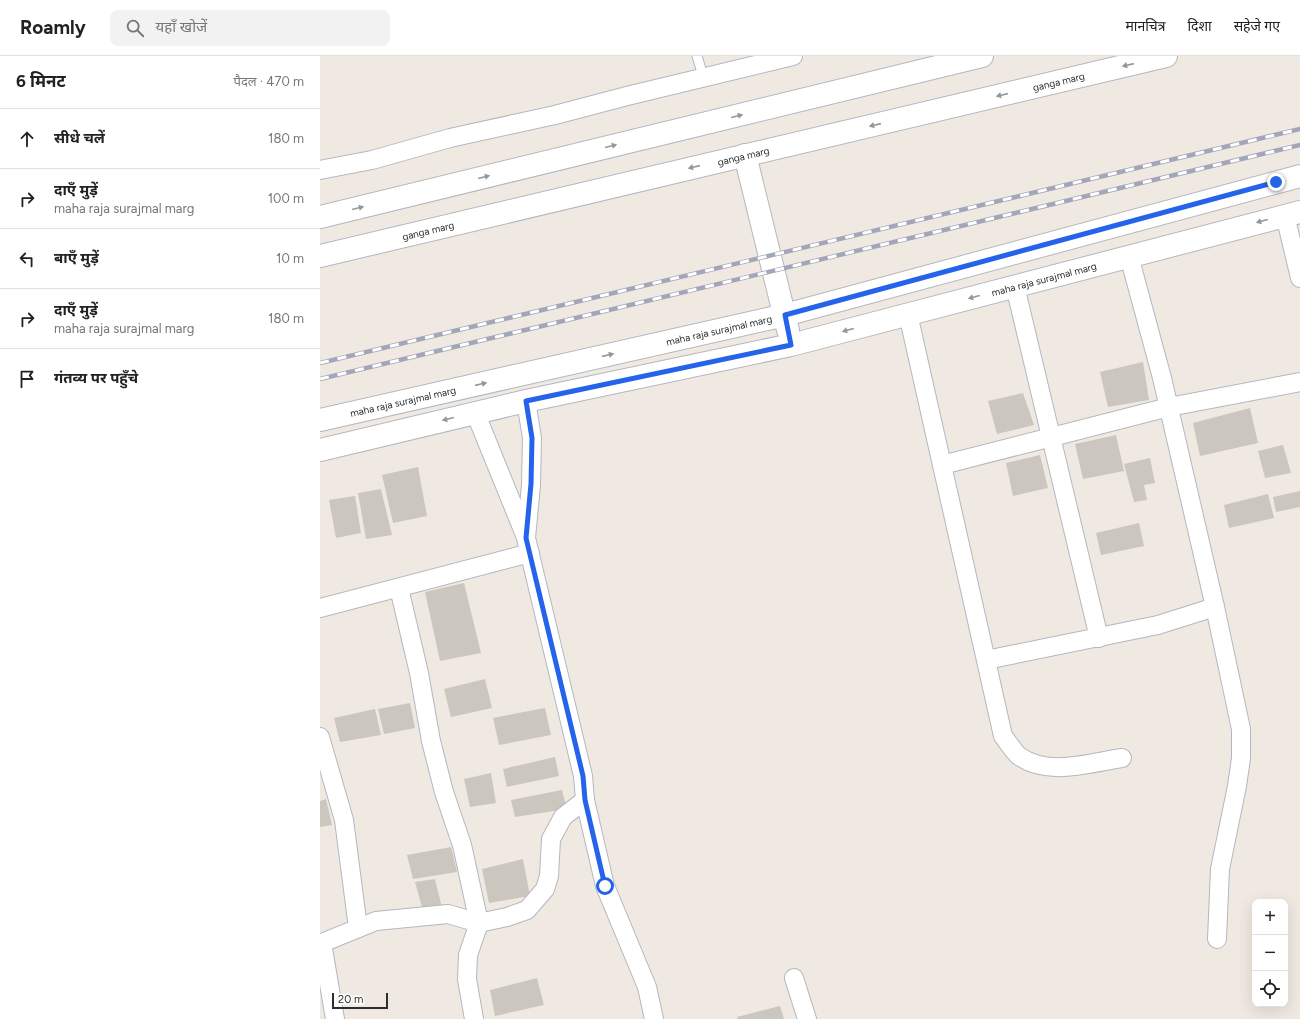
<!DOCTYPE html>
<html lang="hi">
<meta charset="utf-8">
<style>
body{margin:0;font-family:Figtree,"Noto Sans Devanagari",sans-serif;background:#f2f2f2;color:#222}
.controls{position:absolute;right:12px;bottom:12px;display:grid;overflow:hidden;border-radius:8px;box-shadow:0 4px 16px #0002}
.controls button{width:36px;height:36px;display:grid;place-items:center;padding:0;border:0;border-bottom:1px solid #e0e0e0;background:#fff;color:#222;font:20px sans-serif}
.scale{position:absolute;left:12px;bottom:10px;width:56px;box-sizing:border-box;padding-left:4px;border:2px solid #2e2e2e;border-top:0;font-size:11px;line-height:14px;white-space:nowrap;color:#2e2e2e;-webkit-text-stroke:3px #fff;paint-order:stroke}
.stop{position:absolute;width:12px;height:12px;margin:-9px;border:3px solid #2563eb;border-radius:50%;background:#fff}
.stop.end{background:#2563eb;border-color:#fff;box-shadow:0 1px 4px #0008}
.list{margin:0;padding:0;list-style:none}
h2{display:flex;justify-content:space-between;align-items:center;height:52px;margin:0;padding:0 16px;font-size:17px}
h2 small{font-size:13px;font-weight:400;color:#767676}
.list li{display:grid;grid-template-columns:26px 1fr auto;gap:12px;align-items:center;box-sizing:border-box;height:60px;padding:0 16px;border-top:1px solid #e0e0e0}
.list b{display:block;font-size:15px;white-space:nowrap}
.list p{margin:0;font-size:13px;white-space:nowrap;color:#767676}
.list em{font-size:13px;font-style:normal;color:#767676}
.icon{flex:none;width:22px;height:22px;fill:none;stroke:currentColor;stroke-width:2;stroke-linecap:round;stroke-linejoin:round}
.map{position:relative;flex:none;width:980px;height:963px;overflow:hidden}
header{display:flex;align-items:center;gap:24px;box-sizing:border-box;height:56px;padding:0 20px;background:#fff;border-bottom:1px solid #e0e0e0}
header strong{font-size:19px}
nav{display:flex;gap:22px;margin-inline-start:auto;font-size:14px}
.search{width:280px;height:36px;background:#f2f2f2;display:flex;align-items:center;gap:10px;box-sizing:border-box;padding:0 14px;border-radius:8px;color:#767676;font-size:15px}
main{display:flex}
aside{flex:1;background:#fff}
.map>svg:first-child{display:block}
.building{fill:#cbc7bf}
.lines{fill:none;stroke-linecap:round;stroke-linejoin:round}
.lane-casing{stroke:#b4b7c1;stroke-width:11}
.street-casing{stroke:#b4b7c1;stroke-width:20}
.secondary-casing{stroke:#b4b7c1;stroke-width:24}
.lane{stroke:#fff;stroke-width:9}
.street{stroke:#fff;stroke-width:18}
.secondary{stroke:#fff;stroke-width:22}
.rail-casing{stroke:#a3a6b8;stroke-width:4.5}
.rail{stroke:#fff;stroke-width:3;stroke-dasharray:9;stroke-linecap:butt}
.oneway{fill:#969696}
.route{stroke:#2563eb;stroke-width:5}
.labels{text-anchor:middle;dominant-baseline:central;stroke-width:3;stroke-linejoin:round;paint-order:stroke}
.street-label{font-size:10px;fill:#2e2e2e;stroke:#fff}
</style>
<header>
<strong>Roamly</strong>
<div class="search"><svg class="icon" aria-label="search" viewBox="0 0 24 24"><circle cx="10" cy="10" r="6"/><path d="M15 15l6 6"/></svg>यहाँ खोजें</div>
<nav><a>मानचित्र</a><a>दिशा</a><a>सहेजे गए</a></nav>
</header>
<main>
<aside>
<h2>6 मिनट<small>पैदल · 470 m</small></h2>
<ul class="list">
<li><svg class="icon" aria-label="ahead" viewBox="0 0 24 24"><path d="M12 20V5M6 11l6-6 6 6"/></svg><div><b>सीधे चलें</b></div><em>180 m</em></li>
<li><svg class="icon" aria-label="right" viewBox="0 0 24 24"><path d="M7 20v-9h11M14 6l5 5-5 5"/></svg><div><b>दाएँ मुड़ें</b><p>maha raja surajmal marg</p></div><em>100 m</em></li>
<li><svg class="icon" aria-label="left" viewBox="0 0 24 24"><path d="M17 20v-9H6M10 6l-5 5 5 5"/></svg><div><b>बाएँ मुड़ें</b></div><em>10 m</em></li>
<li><svg class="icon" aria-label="right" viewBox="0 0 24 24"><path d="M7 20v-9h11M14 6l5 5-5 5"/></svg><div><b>दाएँ मुड़ें</b><p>maha raja surajmal marg</p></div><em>180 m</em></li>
<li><svg class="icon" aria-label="arrive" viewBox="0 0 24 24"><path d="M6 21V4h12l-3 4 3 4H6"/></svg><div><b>गंतव्य पर पहुँचे</b></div></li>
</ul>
</aside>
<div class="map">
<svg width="980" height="963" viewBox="0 0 980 963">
<rect width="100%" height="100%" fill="#efe9e1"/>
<g class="building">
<path d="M823,306L829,344L788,351L780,316Z"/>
<path d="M703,337L714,369L677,378L668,345Z"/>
<path d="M930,352L938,387L880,400L873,367Z"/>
<path d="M796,379L804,415L763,423L755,388Z"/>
<path d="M963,389L971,417L945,422L938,395Z"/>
<path d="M720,399L728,432L693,440L686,407Z"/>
<path d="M830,402L835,427L824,429L827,444L814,446L804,408Z"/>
<path d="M98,411L107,460L73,467L62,419Z"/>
<path d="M61,433L72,479L46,483L38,437Z"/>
<path d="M980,435V451L956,456L953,441Z"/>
<path d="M948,438L954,462L909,472L904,449Z"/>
<path d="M35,440L41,477L16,482L9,444Z"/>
<path d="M819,467L824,490L781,499L776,477Z"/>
<path d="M144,527L161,597L120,605L105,536Z"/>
<path d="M165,623L172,652L131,661L124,633Z"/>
<path d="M90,647L95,672L64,678L58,653Z"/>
<path d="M225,652L231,679L179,689L173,662Z"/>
<path d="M55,653L61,679L20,686L14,662Z"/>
<path d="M235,701L239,720L187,731L183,713Z"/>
<path d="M171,717L176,747L150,751L144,723Z"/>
<path d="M242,734L247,753L195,761L191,744Z"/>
<path d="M6,743L12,769L0,771V745Z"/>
<path d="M131,791L137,816L93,823L87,799Z"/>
<path d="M203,803L210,840L169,847L162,813Z"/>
<path d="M115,823L122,852L103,855L95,826Z"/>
<path d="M217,922L224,949L175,960L170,934Z"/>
<path d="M460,950L464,963H418L417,961Z"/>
</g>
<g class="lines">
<defs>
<path id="lane" d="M377,0L384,23"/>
<g id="street">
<path d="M0,114L52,104L130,82L235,59L307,40L473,0"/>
<path d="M965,159L980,222"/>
<path d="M809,200L842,322L895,551L921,673V702L917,730L900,813L897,883"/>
<path d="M695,230L779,582"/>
<path d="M588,258L683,680C688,686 693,695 699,700C728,721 769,707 802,702"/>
<path d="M155,356L205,479"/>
<path d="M622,409L849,351L980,326"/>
<path d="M79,532L99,617L111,685L124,736L142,789L159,867L148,899L147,923L154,963"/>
<path d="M0,552L210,497"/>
<path d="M666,604L838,569L895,551"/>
<path d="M0,681L24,764L38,872"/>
<path d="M265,744L285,830L327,931L334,963"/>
<path d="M474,922L487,963"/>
<path d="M15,963L2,887L56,865L128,858L159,867L187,861L207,854L225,833L229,820L231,783L243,761L265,744L263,720L206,482L211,429L212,382L206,345"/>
</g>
<g id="secondary">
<path d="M425,99L468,274"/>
<path d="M0,161L662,0"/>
<path id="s1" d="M0,200L846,0"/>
<path id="s2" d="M0,364L465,259L980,120"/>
<path id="s3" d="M0,394L206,345L471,289L980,156"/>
</g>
</defs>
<use href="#lane" class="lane-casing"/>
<use href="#street" class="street-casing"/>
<use href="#secondary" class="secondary-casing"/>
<use href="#lane" class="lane"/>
<use href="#street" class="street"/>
<use href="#secondary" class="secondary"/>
<defs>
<g id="rail">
<path d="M0,307L980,73"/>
<path d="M0,323L980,89"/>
</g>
</defs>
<use href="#rail" class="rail-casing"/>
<use href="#rail" class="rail"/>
</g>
<defs><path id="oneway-solid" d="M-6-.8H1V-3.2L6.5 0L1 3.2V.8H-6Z"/></defs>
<g class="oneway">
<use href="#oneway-solid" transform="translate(808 9) rotate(167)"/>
<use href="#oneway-solid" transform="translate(682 39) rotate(167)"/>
<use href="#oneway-solid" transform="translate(417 60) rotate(-14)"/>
<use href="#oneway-solid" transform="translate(555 69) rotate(167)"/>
<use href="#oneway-solid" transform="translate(291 90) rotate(-14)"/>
<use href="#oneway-solid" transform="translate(374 111) rotate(167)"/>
<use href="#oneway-solid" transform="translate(164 121) rotate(-14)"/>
<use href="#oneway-solid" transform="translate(38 152) rotate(-14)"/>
<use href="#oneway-solid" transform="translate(942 165) rotate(165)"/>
<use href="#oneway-solid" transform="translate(654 241) rotate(165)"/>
<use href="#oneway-solid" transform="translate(528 274) rotate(165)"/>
<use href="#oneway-solid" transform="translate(288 299) rotate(-13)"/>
<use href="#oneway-solid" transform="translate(161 328) rotate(-13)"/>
<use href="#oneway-solid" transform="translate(128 363) rotate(166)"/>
</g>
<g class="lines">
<path class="route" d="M285,830L265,744L263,720L206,482L211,428L212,382L206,345L471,289L465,259L956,126"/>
</g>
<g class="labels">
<g class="street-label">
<text stroke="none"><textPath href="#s1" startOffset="759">ganga marg</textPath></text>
<text stroke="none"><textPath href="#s1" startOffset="435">ganga marg</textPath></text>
<text stroke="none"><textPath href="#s1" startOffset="111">ganga marg</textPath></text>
<text stroke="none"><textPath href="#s3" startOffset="744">maha raja surajmal marg</textPath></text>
<text stroke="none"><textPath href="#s2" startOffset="409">maha raja surajmal marg</textPath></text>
<text stroke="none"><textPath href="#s2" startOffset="85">maha raja surajmal marg</textPath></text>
</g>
</g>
</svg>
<div class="controls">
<button>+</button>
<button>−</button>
<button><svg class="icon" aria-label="locate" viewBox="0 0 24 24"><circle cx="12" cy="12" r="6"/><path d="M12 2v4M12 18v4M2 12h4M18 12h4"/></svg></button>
</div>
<div class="scale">20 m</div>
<div class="stop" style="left:285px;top:830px"></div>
<div class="stop end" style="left:956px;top:126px"></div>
</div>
</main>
